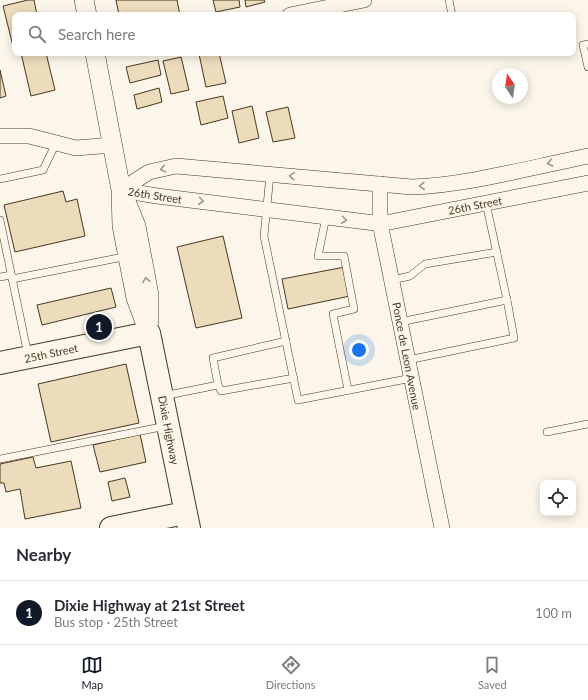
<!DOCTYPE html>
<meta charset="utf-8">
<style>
body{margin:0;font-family:Lato,sans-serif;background:#f2f2f3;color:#2b2b33}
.controls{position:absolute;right:12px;bottom:12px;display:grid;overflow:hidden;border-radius:8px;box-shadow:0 2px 10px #0003}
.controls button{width:36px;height:36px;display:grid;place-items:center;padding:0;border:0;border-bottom:1px solid #e1e1e2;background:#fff;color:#2b2b33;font:20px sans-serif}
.compass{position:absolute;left:492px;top:68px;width:36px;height:36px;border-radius:50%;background:#fff;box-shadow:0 2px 10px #0003;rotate:347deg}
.you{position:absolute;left:359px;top:350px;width:14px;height:14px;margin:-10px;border:3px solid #fff;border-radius:50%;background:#1a73e8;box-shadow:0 0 0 6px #1a73e833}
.badge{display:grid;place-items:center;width:26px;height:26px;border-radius:50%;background:#111827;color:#fff;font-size:13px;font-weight:700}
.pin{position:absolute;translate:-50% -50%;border:2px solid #fff;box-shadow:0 1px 4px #0006}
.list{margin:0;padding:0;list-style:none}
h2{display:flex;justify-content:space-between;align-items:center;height:52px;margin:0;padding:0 16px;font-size:17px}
h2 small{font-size:13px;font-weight:400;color:#7c7c81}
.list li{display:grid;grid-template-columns:26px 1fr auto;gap:12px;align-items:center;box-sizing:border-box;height:64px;padding:0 16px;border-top:1px solid #e1e1e2}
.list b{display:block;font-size:15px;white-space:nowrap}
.list p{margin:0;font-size:13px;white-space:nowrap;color:#7c7c81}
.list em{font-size:13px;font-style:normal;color:#7c7c81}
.icon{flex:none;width:22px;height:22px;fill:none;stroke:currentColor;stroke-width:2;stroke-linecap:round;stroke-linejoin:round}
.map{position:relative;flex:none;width:588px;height:528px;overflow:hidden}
.search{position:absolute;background:#fff;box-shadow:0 2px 10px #0003;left:12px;right:12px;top:12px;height:44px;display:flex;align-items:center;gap:10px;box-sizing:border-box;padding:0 14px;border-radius:8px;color:#7c7c81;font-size:15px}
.sheet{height:116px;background:#fff}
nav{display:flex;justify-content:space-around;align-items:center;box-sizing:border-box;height:56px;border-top:1px solid #e1e1e2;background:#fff;font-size:11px;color:#7c7c81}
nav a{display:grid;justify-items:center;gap:2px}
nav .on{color:#111827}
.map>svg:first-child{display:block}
.building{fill:#ecdcbc;stroke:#4a3520}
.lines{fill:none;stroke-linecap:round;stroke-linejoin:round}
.service-casing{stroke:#4a3520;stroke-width:8}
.minor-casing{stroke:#4a3520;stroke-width:16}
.tertiary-casing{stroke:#4a3520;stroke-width:20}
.primary-casing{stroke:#4a3520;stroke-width:24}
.service{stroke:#fbf6e9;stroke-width:7}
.minor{stroke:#fbf6e9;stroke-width:15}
.tertiary{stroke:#fbf6e9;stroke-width:19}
.primary{stroke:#fbf6e9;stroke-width:22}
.oneway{stroke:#a29684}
.labels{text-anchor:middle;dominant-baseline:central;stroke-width:3;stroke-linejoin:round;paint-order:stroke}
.street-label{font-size:11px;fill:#4a3520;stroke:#fbf6e9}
</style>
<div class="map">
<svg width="588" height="528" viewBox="0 0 588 528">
<rect width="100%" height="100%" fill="#fbf6e9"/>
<g class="building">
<path d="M28,0H34L37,15H15V45L13,46L3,6Z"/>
<path d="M116,0H177L180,15H119Z"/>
<path d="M213,0H239L240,7L216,12Z"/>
<path d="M245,0H264L265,2L246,7Z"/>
<path d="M21,53H46L55,90L31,96Z"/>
<path d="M203,53H219L226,83L206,87L199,54Z"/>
<path d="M181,57L189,90L171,94L163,61Z"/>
<path d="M158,60L161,75L130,83L126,67Z"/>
<path d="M0,70L6,96L0,98Z"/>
<path d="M159,88L162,102L137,109L134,95Z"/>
<path d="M223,96L228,118L201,125L196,102Z"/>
<path d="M252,106L259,138L239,143L232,111Z"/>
<path d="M288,107L295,138L273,142L266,112Z"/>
<path d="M63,191L66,202L77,199L85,236L15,252L4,205Z"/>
<path d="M223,236L242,318L196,328L177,247Z"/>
<path d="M345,267L350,296L288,309L282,279Z"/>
<path d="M111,288L116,307L42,325L37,305Z"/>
<path d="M126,364L139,423L51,442L38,384Z"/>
<path d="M140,434L146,462L100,472L93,445Z"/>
<path d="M33,457L36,468L71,461L81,508L25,519L20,489L6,492L4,483H0V464Z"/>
<path d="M125,478L130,497L112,501L108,482Z"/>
</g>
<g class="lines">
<defs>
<g id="service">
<path d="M449,0L452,15"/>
<path d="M588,44L583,45L588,67"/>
<path d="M270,175L264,236L298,400L412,378"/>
<path d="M0,179L43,170L56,143"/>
<path d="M326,217L318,256H344L354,309L333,314L348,390"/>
<path d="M0,220L28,355"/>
<path d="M0,277L11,275"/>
<path d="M12,279L128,256"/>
<path d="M392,280L410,276L425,264L497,252"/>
<path d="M400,322L507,300L486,203"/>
<path d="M408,360L514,338L507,300"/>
<path d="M218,385L221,391L294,378"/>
<path d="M163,396L218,385L213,358L286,341"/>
<path d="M547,432L588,424"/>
<path d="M0,459L166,426"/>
</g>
<g id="minor">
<path d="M290,15L364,0"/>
<path d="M0,136H29L76,148L113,145"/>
<path d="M380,184V223L442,528"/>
<path d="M121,190L149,172L176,166L412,187C468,185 532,167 588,156"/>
<path d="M121,190L157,196L375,223L390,222L588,183"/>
</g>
<g id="tertiary">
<path d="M84,0L87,15"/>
<path d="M95,53L121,190L122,226L136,298L149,333"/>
<path d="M125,199L136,226L149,295V321"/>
</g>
<g id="primary">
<path d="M0,363L149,333L189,528"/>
<path d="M111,528L185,513"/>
</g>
</defs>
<use href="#service" class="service-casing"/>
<use href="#minor" class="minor-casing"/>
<use href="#tertiary" class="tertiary-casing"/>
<use href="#primary" class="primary-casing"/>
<use href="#service" class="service"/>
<use href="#minor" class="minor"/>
<use href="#tertiary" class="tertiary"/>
<use href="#primary" class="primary"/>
</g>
<defs><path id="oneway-chevron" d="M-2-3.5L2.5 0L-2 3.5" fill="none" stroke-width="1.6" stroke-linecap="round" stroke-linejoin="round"/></defs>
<g class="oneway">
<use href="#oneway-chevron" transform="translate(550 163) rotate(169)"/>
<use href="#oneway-chevron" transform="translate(163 169) rotate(168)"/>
<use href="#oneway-chevron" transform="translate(292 176) rotate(-176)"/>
<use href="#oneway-chevron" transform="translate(422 186) rotate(178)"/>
<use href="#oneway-chevron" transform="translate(201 201) rotate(7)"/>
<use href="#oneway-chevron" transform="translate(344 220) rotate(7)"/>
<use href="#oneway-chevron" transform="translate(146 280) rotate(-100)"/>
</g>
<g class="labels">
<g class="street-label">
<text transform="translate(155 195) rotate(9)">26th Street</text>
<text transform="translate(475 205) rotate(-11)">26th Street</text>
<text transform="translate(51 353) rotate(-12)">25th Street</text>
<text transform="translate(407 356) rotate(79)">Ponce de Leon Avenue</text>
<text transform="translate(169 430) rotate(79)">Dixie Highway</text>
</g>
</g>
</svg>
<div class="controls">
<button><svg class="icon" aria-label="locate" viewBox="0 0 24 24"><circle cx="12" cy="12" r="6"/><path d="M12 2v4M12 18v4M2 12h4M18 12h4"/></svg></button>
</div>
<svg class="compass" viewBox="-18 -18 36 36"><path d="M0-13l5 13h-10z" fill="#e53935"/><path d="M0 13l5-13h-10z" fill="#7c7c81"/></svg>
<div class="you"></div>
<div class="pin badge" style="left:99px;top:327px">1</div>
<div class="search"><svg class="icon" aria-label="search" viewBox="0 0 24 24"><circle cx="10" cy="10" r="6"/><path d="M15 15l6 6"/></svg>Search here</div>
</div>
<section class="sheet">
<h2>Nearby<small></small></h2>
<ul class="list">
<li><span class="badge">1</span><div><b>Dixie Highway at 21st Street</b><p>Bus stop · 25th Street</p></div><em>100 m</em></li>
</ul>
</section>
<nav>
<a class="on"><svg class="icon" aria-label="map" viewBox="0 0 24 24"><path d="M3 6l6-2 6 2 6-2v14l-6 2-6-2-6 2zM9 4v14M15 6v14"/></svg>Map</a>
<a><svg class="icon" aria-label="directions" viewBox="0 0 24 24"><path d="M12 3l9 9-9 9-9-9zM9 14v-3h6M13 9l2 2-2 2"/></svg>Directions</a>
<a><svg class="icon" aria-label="saved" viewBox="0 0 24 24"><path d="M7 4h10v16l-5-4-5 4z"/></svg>Saved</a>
</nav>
